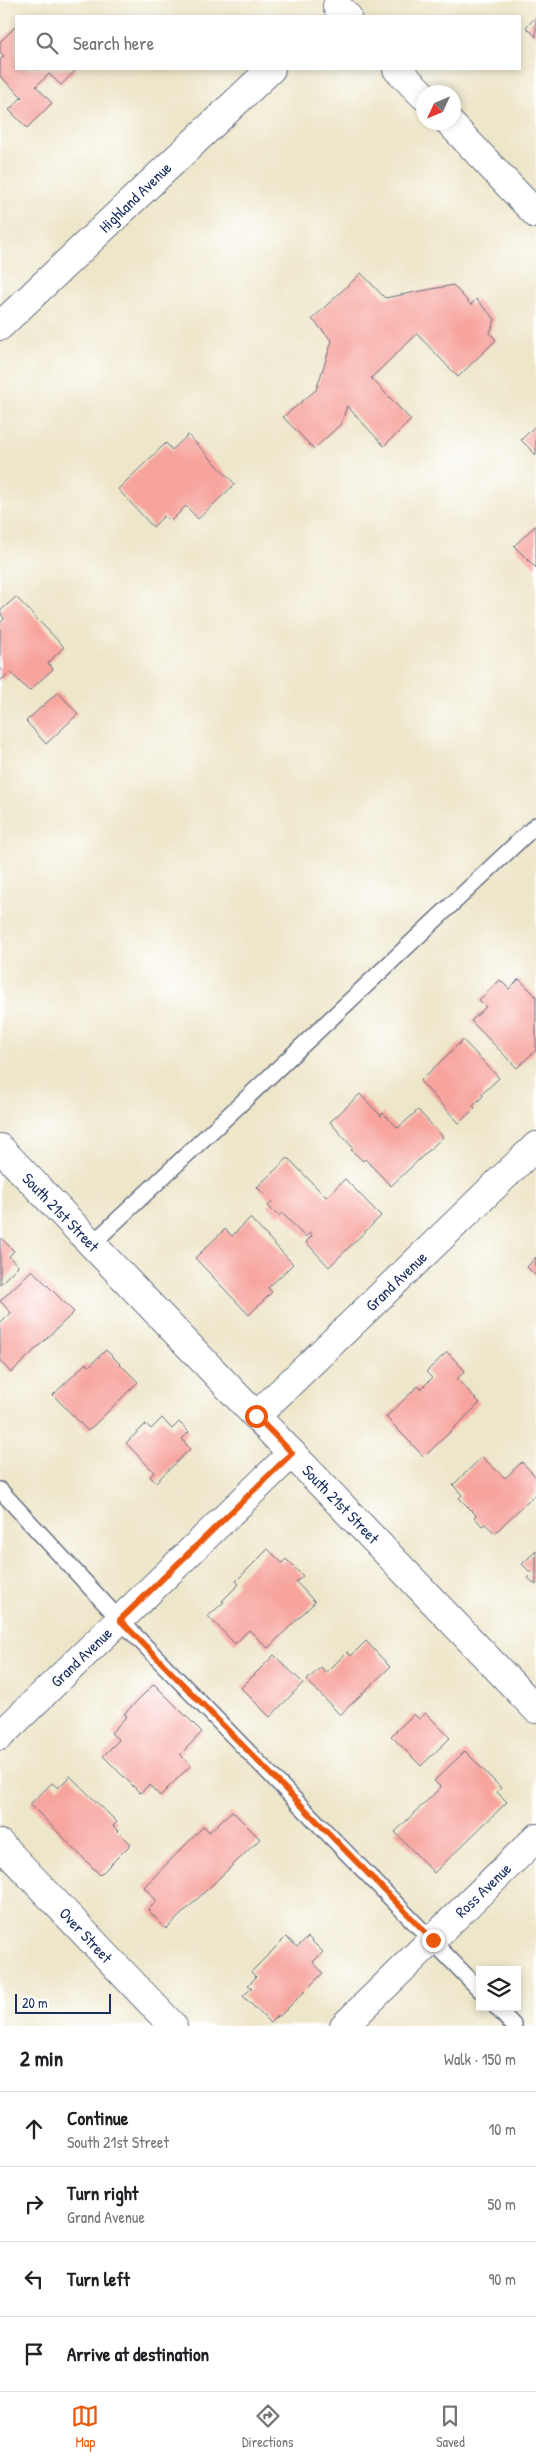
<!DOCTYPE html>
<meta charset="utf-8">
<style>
body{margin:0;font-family:"Patrick Hand",sans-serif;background:#f2f2f2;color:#202124}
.controls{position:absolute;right:15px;bottom:15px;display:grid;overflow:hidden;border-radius:0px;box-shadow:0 2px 8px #0003}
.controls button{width:45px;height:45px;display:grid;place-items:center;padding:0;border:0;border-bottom:1px solid #e0e0e0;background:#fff;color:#202124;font:25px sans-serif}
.compass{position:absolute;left:416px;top:85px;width:45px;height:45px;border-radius:50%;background:#fff;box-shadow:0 2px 8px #0003;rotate:226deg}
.scale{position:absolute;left:15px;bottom:12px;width:96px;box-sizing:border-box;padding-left:5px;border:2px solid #1b2f5e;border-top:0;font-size:14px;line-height:18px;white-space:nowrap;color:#1b2f5e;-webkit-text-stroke:4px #fff;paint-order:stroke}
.stop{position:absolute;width:15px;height:15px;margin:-11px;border:4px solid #ea580c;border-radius:50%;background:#fff}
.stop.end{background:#ea580c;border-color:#fff;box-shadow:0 1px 5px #0008}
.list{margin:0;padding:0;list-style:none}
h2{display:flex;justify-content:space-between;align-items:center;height:65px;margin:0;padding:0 20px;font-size:21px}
h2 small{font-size:16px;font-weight:400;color:#757577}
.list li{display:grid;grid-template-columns:32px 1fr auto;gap:15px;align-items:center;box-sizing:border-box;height:75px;padding:0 20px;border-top:1px solid #e0e0e0}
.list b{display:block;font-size:19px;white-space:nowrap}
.list p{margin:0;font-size:16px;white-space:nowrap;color:#757577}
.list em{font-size:16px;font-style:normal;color:#757577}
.icon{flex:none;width:28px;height:28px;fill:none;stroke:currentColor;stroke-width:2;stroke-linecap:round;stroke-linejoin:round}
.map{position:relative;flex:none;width:536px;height:2026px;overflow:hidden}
.search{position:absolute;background:#fff;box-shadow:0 2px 8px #0003;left:15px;right:15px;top:15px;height:55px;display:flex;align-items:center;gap:12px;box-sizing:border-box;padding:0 18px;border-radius:0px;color:#757577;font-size:19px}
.sheet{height:365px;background:#fff}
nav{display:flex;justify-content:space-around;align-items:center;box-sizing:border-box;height:70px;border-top:1px solid #e0e0e0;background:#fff;font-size:14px;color:#757577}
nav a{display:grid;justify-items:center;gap:2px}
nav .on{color:#ea580c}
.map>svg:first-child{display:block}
.building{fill:#f7a49e}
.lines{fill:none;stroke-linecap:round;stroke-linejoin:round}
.lane-casing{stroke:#656f83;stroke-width:18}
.street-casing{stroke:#656f83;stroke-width:30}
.secondary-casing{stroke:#656f83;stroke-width:30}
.lane{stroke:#fff;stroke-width:15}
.street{stroke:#fff;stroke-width:28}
.secondary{stroke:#fff;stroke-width:28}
.route{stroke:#ea580c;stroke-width:6}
.labels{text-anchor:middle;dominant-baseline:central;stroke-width:5;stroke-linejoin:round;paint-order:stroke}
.street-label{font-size:16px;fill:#1b2f5e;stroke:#fff}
</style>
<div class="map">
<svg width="536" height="2026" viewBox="0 0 536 2026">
<rect width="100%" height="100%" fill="#fff"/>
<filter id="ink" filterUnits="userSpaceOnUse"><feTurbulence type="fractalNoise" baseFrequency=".02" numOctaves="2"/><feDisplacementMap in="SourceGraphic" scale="10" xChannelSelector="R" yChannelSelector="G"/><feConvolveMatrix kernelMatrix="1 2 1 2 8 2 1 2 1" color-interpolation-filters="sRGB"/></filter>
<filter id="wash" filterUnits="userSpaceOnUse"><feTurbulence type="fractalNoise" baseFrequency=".0096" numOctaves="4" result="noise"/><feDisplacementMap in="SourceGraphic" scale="20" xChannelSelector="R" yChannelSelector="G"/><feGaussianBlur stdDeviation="1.12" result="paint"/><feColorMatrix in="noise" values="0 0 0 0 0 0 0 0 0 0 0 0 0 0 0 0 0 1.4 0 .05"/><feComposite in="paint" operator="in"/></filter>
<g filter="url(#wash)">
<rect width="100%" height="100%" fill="#eee6c9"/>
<g id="blocks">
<g class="building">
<path d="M536,17V37L526,27Z"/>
<path d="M16,26V69H77L61,85L49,74L36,86L52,103L27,128L9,110L22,97L0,76V60L4,56L0,52V42Z"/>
<path d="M361,273L385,298L453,285L471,305L476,299L495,319L490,333L496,340L458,377L417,334L371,378L411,420L384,446L347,406L341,424L314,449L283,417L316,390L332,341L312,319Z"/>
<path d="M536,425V455L521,440Z"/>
<path d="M188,435L235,484L198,519L186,506L170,522L164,516L153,527L118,489L166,443L172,450Z"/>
<path d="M536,525V568L514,546Z"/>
<path d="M16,597L64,647L48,663L53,669L29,691L10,672L0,681V623L4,619L0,611Z"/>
<path d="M58,692L78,714L46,744L26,721Z"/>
<path d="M519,979L536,996V1050L517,1068L471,1021L486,1007L479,1000L500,980L509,989Z"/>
<path d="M463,1040L499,1078L482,1094L483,1096L473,1106L475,1108L459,1123L420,1081Z"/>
<path d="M360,1094L381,1116L383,1113L398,1128L418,1110L443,1137L391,1186L365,1159L363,1161L351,1150L353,1148L330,1122Z"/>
<path d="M288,1158L326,1197L345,1179L381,1216L329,1267L306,1242L312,1236L310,1233L305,1237L282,1213L278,1216L268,1206L272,1202L257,1187Z"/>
<path d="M250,1218L293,1264L268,1288L272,1292L249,1315L195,1258L225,1229L232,1236Z"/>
<path d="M0,1237L14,1251L9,1256L18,1266L0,1284Z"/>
<path d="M536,1257V1276L527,1267Z"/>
<path d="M32,1270L74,1312L11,1373L0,1361V1324L11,1313L0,1301Z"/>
<path d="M106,1350L138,1382L88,1431L53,1395L86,1363L89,1366Z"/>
<path d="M447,1352L465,1371L457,1379L480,1403L424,1457L386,1417L418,1386L421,1389L432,1378L426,1372Z"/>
<path d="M162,1418L172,1429L179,1422L189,1432L182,1439L190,1449L156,1482L150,1477L154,1472L126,1443L146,1424L151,1429Z"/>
<path d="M482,1457L505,1478L522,1462L536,1477V1493L495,1533L485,1524L482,1526L474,1517L476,1515L459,1498L462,1495L453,1485Z"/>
<path d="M268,1549L282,1563L286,1559L303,1576L296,1582L315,1602L268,1648L249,1630L235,1644L208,1616L224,1602L222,1601L239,1584L236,1581Z"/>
<path d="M536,1551V1585L528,1578L532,1574L522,1564Z"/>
<path d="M366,1641L390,1667L340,1715L307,1680L321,1667L326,1673L347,1652L351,1656Z"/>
<path d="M274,1655L303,1683L270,1717L241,1688Z"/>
<path d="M154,1684L202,1732L180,1755L191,1765L160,1796L149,1785L140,1793L103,1756L119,1740L111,1733L127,1716L124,1714Z"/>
<path d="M426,1713L450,1738L421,1766L391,1736L414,1714L419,1719Z"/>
<path d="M465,1751L501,1788L497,1792L507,1802L434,1873L395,1832L441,1787L434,1781Z"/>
<path d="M70,1776L117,1822L113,1826L131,1844L100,1875L30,1804L52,1783L58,1788Z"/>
<path d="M232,1811L260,1839L166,1929L148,1910L157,1901L144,1887L204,1826L209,1832Z"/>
<path d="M286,1937L297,1947L308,1937L323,1952L313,1962L323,1973L279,2017L278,2015L270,2023L243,1996L252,1988L248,1985L256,1977L251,1972Z"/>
</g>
</g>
</g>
<g filter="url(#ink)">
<use href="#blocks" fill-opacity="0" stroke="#656f83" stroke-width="1"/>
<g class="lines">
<defs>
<g id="lane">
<path d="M92,1244L536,825"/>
<path d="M0,1490L120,1620L480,1990"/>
<path d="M496,2007L514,2026"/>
</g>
<g id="street">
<path d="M0,326L271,69"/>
<path d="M0,1148L536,1709"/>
<path d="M256,1416L536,1146"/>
<path d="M0,1736L292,1453"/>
<path d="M0,1844L173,2026"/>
<path d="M344,2026L536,1838"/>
</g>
<g id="secondary">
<path d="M337,6L347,16"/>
<path d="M397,69L424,96"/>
<path d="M449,122L536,214"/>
</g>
</defs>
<use href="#lane" class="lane-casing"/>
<use href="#street" class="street-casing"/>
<use href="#secondary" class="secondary-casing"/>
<use href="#lane" class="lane"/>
<use href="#street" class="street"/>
<use href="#secondary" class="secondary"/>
</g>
</g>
<g class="lines" filter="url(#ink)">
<path class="route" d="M256,1416L292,1453L120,1620L433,1940"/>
</g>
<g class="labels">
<g class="street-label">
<text transform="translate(135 197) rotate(-44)">Highland Avenue</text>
<text transform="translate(61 1212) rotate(46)">South 21st Street</text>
<text transform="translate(396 1281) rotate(-44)">Grand Avenue</text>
<text transform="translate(341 1504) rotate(46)">South 21st Street</text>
<text transform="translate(81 1657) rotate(-44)">Grand Avenue</text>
<text transform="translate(483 1890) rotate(-44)">Ross Avenue</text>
<text transform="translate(86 1935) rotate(47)">Over Street</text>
</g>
</g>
</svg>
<div class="controls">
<button><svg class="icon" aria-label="layers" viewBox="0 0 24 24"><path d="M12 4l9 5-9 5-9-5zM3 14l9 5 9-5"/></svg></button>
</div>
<svg class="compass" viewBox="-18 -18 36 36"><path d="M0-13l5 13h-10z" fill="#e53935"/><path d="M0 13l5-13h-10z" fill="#757577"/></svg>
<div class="scale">20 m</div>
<div class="stop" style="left:256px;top:1416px"></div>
<div class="stop end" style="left:433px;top:1940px"></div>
<div class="search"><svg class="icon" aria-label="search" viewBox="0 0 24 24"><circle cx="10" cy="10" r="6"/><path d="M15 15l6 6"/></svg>Search here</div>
</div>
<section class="sheet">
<h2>2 min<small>Walk · 150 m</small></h2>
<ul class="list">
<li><svg class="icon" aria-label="ahead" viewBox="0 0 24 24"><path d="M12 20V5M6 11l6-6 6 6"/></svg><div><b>Continue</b><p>South 21st Street</p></div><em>10 m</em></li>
<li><svg class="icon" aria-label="right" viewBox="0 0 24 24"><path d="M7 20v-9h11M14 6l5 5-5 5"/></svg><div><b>Turn right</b><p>Grand Avenue</p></div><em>50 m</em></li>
<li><svg class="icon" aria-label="left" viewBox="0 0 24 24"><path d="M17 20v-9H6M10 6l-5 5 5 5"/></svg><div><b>Turn left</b></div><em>90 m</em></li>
<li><svg class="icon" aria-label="arrive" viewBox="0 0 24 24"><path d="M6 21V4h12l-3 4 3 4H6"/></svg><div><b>Arrive at destination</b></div></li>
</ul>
</section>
<nav>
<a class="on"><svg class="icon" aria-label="map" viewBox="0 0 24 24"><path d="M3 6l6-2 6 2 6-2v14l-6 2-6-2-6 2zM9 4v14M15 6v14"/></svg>Map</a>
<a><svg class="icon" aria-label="directions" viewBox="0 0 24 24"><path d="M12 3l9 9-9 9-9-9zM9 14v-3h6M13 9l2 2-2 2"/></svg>Directions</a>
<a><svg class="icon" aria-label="saved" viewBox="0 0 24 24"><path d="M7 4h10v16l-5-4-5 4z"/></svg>Saved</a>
</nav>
